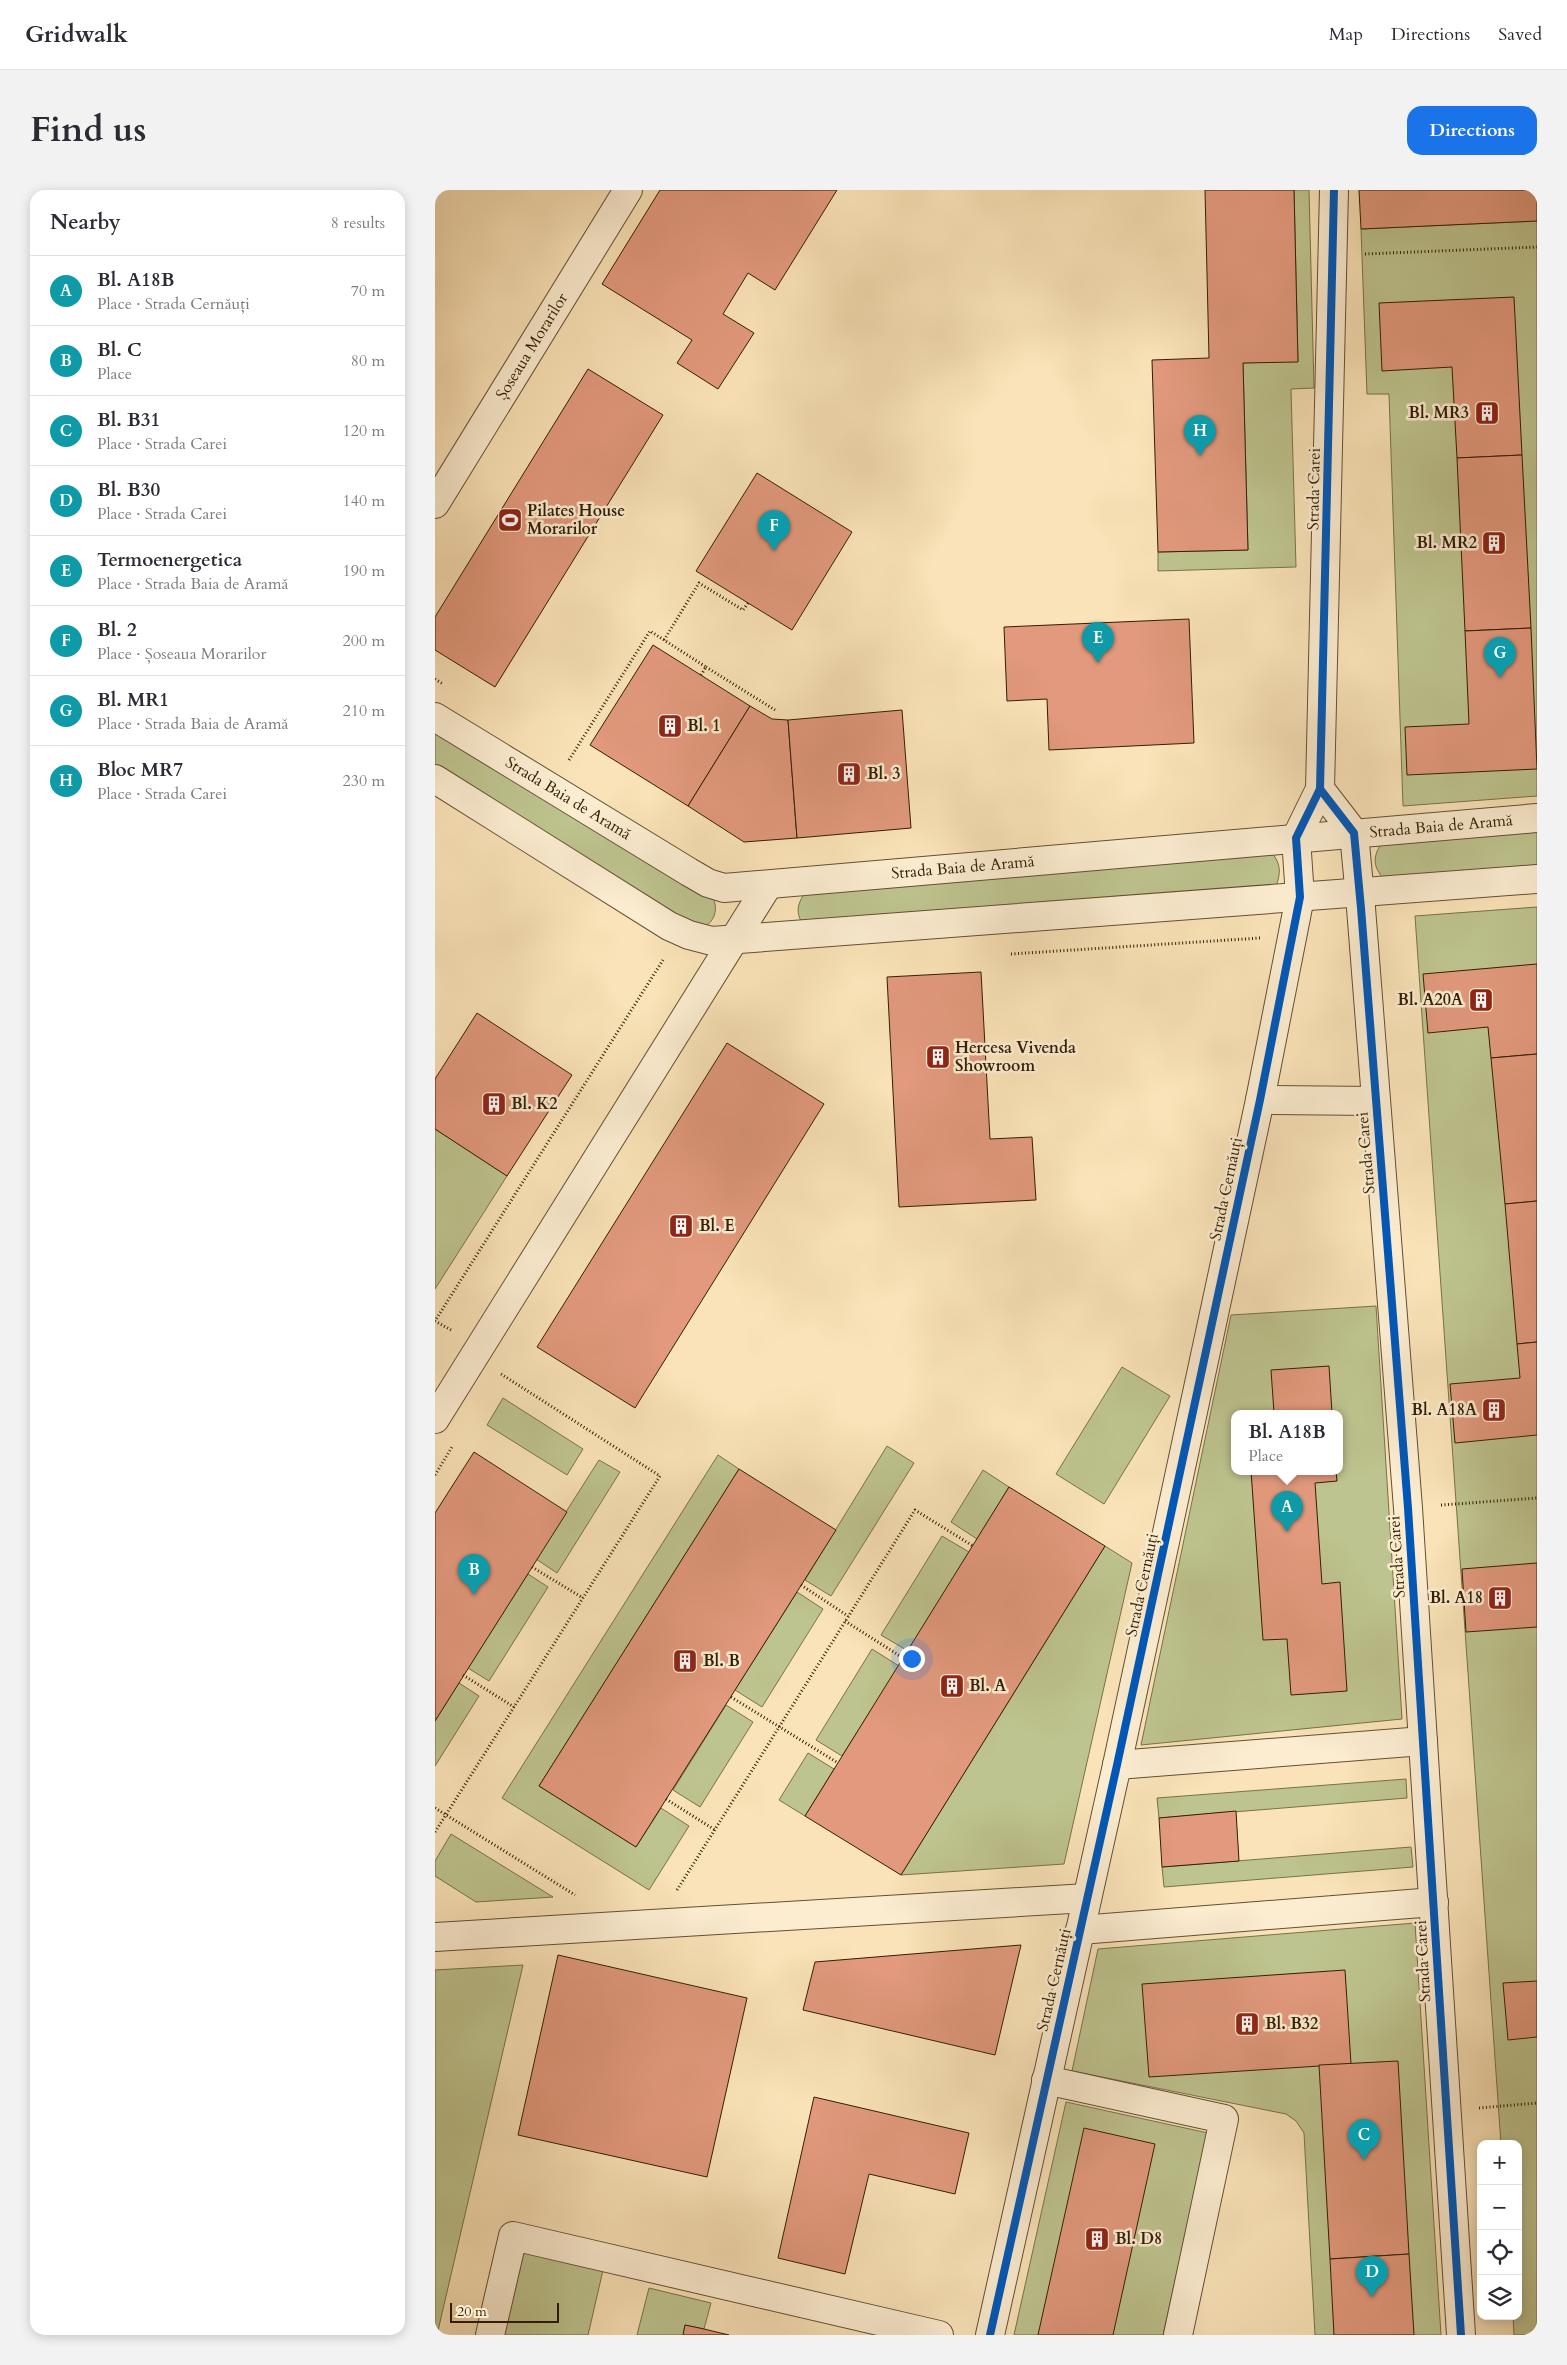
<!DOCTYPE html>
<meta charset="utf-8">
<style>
body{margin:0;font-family:Cardo,serif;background:#f2f2f3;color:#2b2b33}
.controls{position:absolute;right:15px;bottom:15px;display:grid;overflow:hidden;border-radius:10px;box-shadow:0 2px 12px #0003}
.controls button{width:45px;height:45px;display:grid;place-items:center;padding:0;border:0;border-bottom:1px solid #e1e1e2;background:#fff;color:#2b2b33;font:25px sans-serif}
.scale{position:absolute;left:15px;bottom:12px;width:109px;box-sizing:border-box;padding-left:5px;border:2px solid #311e05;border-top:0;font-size:14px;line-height:18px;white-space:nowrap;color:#311e05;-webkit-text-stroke:4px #fcedd1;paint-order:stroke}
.you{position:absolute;left:476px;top:1468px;width:18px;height:18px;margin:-12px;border:4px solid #fff;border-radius:50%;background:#1a73e8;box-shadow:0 0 0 8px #1a73e833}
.badge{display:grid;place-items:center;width:32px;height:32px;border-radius:50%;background:#1a73e8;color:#fff;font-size:16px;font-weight:700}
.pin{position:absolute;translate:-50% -41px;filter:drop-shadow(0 1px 2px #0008)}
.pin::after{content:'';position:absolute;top:26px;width:18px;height:15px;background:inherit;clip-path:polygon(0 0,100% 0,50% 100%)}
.popup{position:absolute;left:796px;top:1220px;width:112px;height:65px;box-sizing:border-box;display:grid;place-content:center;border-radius:10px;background:#fff;filter:drop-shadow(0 1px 4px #0005);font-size:16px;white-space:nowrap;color:#7c7c81}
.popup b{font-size:19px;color:#2b2b33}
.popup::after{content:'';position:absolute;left:50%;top:100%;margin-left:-10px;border:10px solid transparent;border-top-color:#fff}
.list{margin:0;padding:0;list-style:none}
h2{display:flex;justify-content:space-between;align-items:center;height:65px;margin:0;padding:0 20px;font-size:21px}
h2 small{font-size:16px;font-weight:400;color:#7c7c81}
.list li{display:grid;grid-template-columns:32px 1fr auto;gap:15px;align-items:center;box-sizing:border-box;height:70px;padding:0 20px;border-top:1px solid #e1e1e2}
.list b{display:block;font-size:19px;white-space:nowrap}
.list p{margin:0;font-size:16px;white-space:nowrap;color:#7c7c81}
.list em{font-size:16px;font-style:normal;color:#7c7c81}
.icon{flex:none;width:28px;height:28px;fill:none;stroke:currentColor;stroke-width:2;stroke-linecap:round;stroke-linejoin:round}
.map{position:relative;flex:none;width:1102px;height:2145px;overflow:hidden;border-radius:15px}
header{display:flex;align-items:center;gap:30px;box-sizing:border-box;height:70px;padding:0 25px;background:#fff;border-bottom:1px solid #e1e1e2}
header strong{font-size:24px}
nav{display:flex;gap:28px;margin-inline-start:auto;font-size:18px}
.intro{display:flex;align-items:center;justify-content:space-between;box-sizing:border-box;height:120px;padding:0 30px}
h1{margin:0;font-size:35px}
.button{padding:12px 22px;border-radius:15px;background:#1a73e8;color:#fff;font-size:18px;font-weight:700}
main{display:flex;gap:30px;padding:0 30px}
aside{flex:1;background:#fff;border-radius:15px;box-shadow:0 2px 12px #0003}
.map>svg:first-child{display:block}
.green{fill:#bec48f;stroke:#78714a;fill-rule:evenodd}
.building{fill:#e2997d;stroke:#311e05}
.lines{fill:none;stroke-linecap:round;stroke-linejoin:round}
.minor-casing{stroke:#634f32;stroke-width:30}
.path{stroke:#311e05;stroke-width:3;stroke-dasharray:1 2.5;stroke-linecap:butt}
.minor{stroke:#fcedd1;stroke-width:28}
.cycleway-casing{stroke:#fcedd1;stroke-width:11}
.cycleway{stroke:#0057b8;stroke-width:8}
.labels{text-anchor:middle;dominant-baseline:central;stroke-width:5;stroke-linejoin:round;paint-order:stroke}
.street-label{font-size:16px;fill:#311e05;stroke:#fcedd1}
.poi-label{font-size:16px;font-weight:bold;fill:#311e05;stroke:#fcedd1;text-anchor:start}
</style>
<header>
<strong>Gridwalk</strong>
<nav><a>Map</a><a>Directions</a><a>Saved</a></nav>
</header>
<div class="intro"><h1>Find us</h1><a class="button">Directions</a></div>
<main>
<aside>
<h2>Nearby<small>8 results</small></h2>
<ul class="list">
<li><span class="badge" style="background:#0f9aa8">A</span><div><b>Bl. A18B</b><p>Place · Strada Cernăuți</p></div><em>70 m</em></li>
<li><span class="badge" style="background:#0f9aa8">B</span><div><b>Bl. C</b><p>Place</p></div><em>80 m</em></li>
<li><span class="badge" style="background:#0f9aa8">C</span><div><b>Bl. B31</b><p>Place · Strada Carei</p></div><em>120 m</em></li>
<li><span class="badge" style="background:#0f9aa8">D</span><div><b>Bl. B30</b><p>Place · Strada Carei</p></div><em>140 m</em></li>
<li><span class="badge" style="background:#0f9aa8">E</span><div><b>Termoenergetica</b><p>Place · Strada Baia de Aramă</p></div><em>190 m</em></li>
<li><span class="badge" style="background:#0f9aa8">F</span><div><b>Bl. 2</b><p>Place · Șoseaua Morarilor</p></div><em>200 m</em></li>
<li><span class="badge" style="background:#0f9aa8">G</span><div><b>Bl. MR1</b><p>Place · Strada Baia de Aramă</p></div><em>210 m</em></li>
<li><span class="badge" style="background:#0f9aa8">H</span><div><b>Bloc MR7</b><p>Place · Strada Carei</p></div><em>230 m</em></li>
</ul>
</aside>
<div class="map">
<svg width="1102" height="2145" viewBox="0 0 1102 2145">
<rect width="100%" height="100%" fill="#fae3b8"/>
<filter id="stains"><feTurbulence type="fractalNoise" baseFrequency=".004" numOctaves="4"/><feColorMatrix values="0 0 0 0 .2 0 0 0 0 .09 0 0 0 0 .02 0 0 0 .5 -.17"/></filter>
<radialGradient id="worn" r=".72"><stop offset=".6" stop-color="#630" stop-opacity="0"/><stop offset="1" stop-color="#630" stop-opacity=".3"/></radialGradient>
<g class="green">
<path d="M859,0H874L879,198L856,199L861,377L723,381V362L813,360L808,173L863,171Z"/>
<path d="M1102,31V606L968,616L954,204H932L926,39Z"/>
<path d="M0,533L276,704C285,719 280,733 264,740L0,582Z"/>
<path d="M1102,638V680L947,687C938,675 938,667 946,654Z"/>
<path d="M837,663C846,674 846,683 841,696L370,737C361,725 361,717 369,704Z"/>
<path d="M1102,717V2145H1079L1078,2126H1083V1954H1066L980,726Z"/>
<path d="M0,939L72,986L0,1099Z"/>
<path d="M941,1116L967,1529L706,1555L796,1125ZM800,1223H904V1281H800Z"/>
<path d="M687,1177L735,1206L669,1314L621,1284Z"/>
<path d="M68,1208L148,1259L132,1285L52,1235Z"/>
<path d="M452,1256L479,1273L396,1406L370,1390Z"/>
<path d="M283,1265L304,1279L104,1596L201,1657L226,1618L254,1636L214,1700L67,1608Z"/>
<path d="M164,1270L185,1282L122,1383L101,1369Z"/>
<path d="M548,1280L574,1297L542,1349L516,1332Z"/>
<path d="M507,1346L534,1362L473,1461L446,1445Z"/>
<path d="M670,1356L697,1373L629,1674L466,1685Z"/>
<path d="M93,1384L113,1397L54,1491L33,1478Z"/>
<path d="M362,1402L388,1419L327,1517L300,1500Z"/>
<path d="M437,1459L464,1476L407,1566L381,1550Z"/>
<path d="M24,1493L44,1506L0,1576V1531Z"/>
<path d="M291,1515L318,1532L265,1617L238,1600Z"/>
<path d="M373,1563L399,1579L370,1626L344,1610Z"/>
<path d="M971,1589L972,1608L724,1628L722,1608Z"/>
<path d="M16,1644L118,1707L41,1712L0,1686V1671Z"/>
<path d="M976,1657L978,1677L729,1697L727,1677Z"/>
<path d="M980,1733L1006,2145H880L869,1943L861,1931L851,1924L637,1881L663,1759Z"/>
<path d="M88,1775L2,2145H0V1780Z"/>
<path d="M631,1912L773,1943L728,2145H579Z"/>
<path d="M83,2056L169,2076L153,2145H62Z"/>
<path d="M214,2098L276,2113L269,2139L250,2135L248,2145H202Z"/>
</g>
<g class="building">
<path d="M225,0H402L340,100L313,83L288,124L319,143L283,199L242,173L257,150L167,94Z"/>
<path d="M770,0H859L863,172L808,173L813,360L723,362L717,170L774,168Z"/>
<path d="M924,0H1102V31L926,39Z"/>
<path d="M1079,107L1087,265L1022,268L1017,177L947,181L944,113Z"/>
<path d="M153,179L228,225L60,497L0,460V427Z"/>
<path d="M1087,265L1096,438L1030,441L1022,268Z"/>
<path d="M322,283L417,342L357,440L261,381Z"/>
<path d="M754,429L759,553L614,560L612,509L572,511L569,437Z"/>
<path d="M1096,438L1102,579L972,585L970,537L1034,534L1030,441Z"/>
<path d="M218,455L315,516L253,616L155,555Z"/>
<path d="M315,516L337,529L353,530L362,648L309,652L253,616Z"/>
<path d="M467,520L476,638L362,648L353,530Z"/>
<path d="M1102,774V864L1056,868L1053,837L993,843L988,784Z"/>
<path d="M546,782L555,949L597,947L601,1010L464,1017L452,787Z"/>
<path d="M42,823L137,885L72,986L0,939V889Z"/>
<path d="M292,853L389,914L200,1218L102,1157Z"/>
<path d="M1102,864V1011L1070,1014L1056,868Z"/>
<path d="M1102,1011V1152L1082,1154L1070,1014Z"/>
<path d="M1102,1152V1245L1020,1253L1015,1194L1085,1188L1082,1154Z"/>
<path d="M894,1176L897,1223H839L836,1180Z"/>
<path d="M39,1262L132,1322L0,1531V1323Z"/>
<path d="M304,1279L401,1340L201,1657L104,1596Z"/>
<path d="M816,1281H901L902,1291L880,1293L887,1394L905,1392L912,1501L856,1505L852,1449L828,1450Z"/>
<path d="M574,1297L670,1356L466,1685L370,1626Z"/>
<path d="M1102,1373V1437L1031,1442L1027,1379Z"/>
<path d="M801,1621L804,1671L727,1677L724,1628Z"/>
<path d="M586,1755L560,1865L368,1820L380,1772Z"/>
<path d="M123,1765L312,1808L272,1987L83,1945Z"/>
<path d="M910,1780L916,1874L714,1887L707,1794Z"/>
<path d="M1102,1791V1847L1073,1850L1068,1793Z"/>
<path d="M963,1871L974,2064L895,2069L884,1875Z"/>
<path d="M379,1907L534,1943L520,2004L434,1984L410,2084L343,2068Z"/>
<path d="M649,1938L720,1954L678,2145H603Z"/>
<path d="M974,2064L979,2145H899L895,2069Z"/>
<path d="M250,2135L269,2139L294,2145H248Z"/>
</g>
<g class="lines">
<defs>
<g id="minor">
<path id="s1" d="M0,314L193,0"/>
<path id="s2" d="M0,527L254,682L273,693L289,698L1102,628"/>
<path d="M0,589L234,736L254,745L277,751L1102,689"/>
<path d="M885,599L919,643L926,718L973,1318L1026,2145"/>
<path d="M825,910L940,911"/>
<path d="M0,1229L333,695"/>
<path d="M682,1575L988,1551"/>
<path d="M645,1740L999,1712"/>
<path d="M0,1747L652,1708"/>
<path d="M611,1890L789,1929L743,2145"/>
<path d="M55,2145L78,2046L504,2145"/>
<path d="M555,2145L682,1575L825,910L865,707L861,648L885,599L899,0"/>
</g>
</defs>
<use href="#minor" class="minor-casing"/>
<g class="path">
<path d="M930,64L1102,57"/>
<path d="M229,450L264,393L308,420L313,413"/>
<path d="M271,477L340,520"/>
<path d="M0,489L8,494"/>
<path d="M134,570L215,441L271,477L266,485"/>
<path d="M576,764L825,748"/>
<path d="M16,1140L0,1131L228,770"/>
<path d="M0,1285L17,1257"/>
<path d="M1006,1315L1102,1308"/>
<path d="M97,1377L148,1408"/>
<path d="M366,1395L413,1426"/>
<path d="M410,1431L468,1468"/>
<path d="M28,1485L79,1517"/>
<path d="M296,1507L403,1573"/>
<path d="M231,1609L280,1640"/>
<path d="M0,1618L140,1705"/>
<path d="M0,1642L225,1286L66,1184"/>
<path d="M242,1700L480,1320L538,1356"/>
<path d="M1044,1918L1102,1913"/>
</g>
<use href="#minor" class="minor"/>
<defs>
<g id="cycleway">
<path d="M885,599L919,643L926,718L973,1318L1026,2145"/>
<path d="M555,2145L682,1575L825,910L865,707L861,648L885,599L899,0"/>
</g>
</defs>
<use href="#cycleway" class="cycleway-casing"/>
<use href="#cycleway" class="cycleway"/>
</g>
<defs>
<symbol id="building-square" viewBox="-11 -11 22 22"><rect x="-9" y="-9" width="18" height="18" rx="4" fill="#8f2418" stroke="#fcedd1"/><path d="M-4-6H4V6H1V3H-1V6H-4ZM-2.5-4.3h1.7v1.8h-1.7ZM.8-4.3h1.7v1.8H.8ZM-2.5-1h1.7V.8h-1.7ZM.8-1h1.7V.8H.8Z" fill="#fff"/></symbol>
<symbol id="stadium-square" viewBox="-11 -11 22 22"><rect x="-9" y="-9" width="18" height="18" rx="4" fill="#8f2418" stroke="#fcedd1"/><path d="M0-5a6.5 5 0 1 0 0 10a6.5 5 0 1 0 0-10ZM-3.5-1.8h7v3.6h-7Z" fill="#fff"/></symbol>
</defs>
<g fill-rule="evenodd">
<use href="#building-square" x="1038" y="209" width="28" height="28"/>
<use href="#stadium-square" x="61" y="316" width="28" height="28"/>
<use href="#building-square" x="1045" y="339" width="28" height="28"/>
<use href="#building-square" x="221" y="522" width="28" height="28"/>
<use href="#building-square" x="400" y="570" width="28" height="28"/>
<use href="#building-square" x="1032" y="796" width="28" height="28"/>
<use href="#building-square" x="489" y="853" width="28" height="28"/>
<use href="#building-square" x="45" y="900" width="28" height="28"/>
<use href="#building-square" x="232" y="1022" width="28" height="28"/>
<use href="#building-square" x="1045" y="1206" width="28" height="28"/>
<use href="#building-square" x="1051" y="1394" width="28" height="28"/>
<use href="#building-square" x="236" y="1457" width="28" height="28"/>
<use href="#building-square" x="503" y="1482" width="28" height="28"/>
<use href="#building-square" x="798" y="1820" width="28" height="28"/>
<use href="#building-square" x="648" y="2035" width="28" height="28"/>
</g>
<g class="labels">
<g class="street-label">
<text stroke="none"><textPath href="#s1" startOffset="185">Șoseaua Morarilor</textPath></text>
<text transform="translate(879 299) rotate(-89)">Strada Carei</text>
<text stroke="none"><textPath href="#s2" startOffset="156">Strada Baia de Aramă</textPath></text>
<text stroke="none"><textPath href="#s2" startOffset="1056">Strada Baia de Aramă</textPath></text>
<text stroke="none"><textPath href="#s2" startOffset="576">Strada Baia de Aramă</textPath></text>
<text transform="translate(931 963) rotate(-95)">Strada Carei</text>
<text transform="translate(791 999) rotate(-78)">Strada Cernăuți</text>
<text transform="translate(962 1367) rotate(-94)">Strada Carei</text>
<text transform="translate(707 1395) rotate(-78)">Strada Cernăuți</text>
<text transform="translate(988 1771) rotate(-93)">Strada Carei</text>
<text transform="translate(619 1790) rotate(-77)">Strada Cernăuți</text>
</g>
<g class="poi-label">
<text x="1034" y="223" text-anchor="end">Bl. MR3</text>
<text x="92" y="321">Pilates House<tspan x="92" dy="18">Morarilor</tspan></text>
<text x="1042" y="353" text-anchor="end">Bl. MR2</text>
<text x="252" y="536">Bl. 1</text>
<text x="432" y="584">Bl. 3</text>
<text x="1028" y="810" text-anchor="end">Bl. A20A</text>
<text x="520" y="858">Hercesa Vivenda<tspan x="520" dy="18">Showroom</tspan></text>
<text x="76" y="914">Bl. K2</text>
<text x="264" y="1036">Bl. E</text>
<text x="1042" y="1220" text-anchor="end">Bl. A18A</text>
<text x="1048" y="1408" text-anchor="end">Bl. A18</text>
<text x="268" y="1471">Bl. B</text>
<text x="534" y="1496">Bl. A</text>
<text x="830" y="1834">Bl. B32</text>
<text x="680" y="2049">Bl. D8</text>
</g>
</g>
<rect width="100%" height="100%" filter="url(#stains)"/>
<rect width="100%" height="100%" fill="url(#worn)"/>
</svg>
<div class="controls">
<button>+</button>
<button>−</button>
<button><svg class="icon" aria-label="locate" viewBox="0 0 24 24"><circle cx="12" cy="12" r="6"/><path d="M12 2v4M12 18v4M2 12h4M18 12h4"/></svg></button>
<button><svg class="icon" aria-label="layers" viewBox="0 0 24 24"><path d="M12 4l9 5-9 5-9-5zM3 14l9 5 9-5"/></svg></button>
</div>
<div class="scale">20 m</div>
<div class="you"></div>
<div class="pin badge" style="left:852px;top:1342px;background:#0f9aa8">A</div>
<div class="popup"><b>Bl. A18B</b>Place</div>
<div class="pin badge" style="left:39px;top:1405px;background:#0f9aa8">B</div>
<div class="pin badge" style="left:929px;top:1970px;background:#0f9aa8">C</div>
<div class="pin badge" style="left:937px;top:2107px;background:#0f9aa8">D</div>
<div class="pin badge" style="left:663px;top:473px;background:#0f9aa8">E</div>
<div class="pin badge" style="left:339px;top:361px;background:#0f9aa8">F</div>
<div class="pin badge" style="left:1065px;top:488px;background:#0f9aa8">G</div>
<div class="pin badge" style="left:765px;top:266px;background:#0f9aa8">H</div>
</div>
</main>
